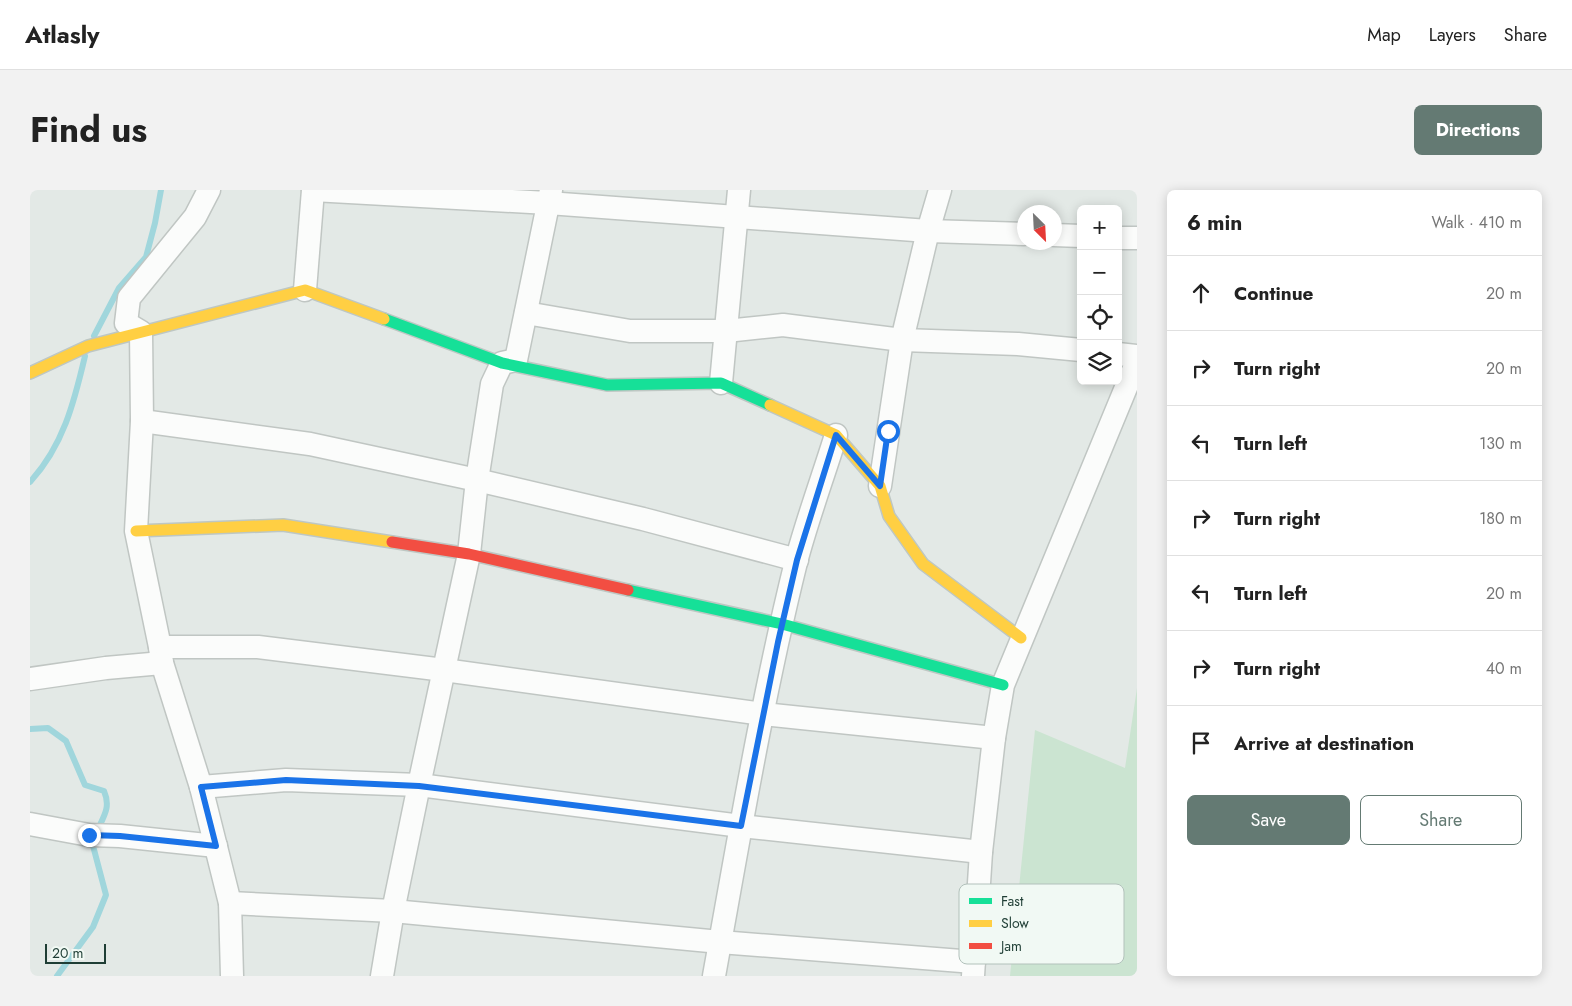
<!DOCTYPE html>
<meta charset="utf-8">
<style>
body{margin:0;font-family:Jost,sans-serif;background:#f2f2f2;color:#222}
.controls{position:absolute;right:15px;top:15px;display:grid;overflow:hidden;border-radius:8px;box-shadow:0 2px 12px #0003}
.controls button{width:45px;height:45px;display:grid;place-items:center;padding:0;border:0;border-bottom:1px solid #e0e0e0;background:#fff;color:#222;font:25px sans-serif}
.compass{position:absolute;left:987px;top:15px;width:45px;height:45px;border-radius:50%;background:#fff;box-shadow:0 2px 12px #0003;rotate:156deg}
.scale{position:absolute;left:15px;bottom:12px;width:61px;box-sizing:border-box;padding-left:5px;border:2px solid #1f3e35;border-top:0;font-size:14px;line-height:18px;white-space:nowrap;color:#1f3e35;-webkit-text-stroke:4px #f1f9f4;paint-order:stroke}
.stop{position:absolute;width:15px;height:15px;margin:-11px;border:4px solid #1a73e8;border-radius:50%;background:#fff}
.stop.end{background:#1a73e8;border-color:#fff;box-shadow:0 1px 5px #0008}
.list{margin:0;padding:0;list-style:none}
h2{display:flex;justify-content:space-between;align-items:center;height:65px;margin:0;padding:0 20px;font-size:21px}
h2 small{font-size:16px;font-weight:400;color:#767676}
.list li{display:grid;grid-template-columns:32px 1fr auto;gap:15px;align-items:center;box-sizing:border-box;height:75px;padding:0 20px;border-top:1px solid #e0e0e0}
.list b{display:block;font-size:19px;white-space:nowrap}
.list em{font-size:16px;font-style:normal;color:#767676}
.actions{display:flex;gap:10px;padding:15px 20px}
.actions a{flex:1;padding:11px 0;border:1px solid #647a73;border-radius:8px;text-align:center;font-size:18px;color:#647a73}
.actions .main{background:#647a73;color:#fff}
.icon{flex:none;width:28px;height:28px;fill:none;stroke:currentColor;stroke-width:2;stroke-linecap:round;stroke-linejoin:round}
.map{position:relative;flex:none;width:1107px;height:786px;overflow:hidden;border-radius:8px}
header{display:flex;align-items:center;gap:30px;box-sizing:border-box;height:70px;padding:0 25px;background:#fff;border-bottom:1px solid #e0e0e0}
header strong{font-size:24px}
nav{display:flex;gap:28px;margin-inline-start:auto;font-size:18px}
.intro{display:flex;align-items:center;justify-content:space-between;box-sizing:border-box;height:120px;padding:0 30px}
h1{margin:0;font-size:35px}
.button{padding:12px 22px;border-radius:8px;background:#647a73;color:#fff;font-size:18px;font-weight:700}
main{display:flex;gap:30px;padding:0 30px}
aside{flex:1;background:#fff;border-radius:8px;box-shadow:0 2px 12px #0003}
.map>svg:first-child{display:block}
.green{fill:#cbe4d1}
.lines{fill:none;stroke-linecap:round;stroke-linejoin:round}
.stream{stroke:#a0d6dc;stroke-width:6}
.street-casing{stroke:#c0c6c3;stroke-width:25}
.fast-casing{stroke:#bec7c3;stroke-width:14}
.slow-casing{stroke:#bec7c3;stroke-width:14}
.jam-casing{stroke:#bec7c3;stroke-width:14}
.street{stroke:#fbfcfb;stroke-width:22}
.fast{stroke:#16e098;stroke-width:11}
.slow{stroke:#ffcf43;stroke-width:11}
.jam{stroke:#f24e42;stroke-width:11}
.route{stroke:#1a73e8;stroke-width:6}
.key{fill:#f1f9f4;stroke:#b2c1bb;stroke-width:1}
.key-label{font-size:14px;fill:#1f3e35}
</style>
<header>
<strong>Atlasly</strong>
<nav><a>Map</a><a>Layers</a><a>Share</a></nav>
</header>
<div class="intro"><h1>Find us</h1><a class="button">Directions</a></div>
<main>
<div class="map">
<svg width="1107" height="786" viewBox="0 0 1107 786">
<rect width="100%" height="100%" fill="#e3e9e6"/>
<path class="green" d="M1107,498V786H980L1005,540L1095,578Z"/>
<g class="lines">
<g class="stream">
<path d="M64,146L89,98L116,67L125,33L131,0"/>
<path d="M0,292C33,256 44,213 55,166"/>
<path d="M0,539L18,538L36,551L55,595L74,601C81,617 74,626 67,641"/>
<path d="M27,786L63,737L76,705L62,652L63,650"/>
</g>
<defs>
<g id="street">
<path d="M179,0L165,27L99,108L96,133L111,142L112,231L106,341L130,457L132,473L171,597L200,713L202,786"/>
<path d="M283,0L518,13L898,41L994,44"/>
<path d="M1024,45L1051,46"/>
<path d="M1088,48H1107"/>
<path d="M275,100L283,0"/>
<path d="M496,123L600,141H696L753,135L872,150L988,154L1051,160"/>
<path d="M1088,164L1107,166"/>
<path d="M691,193L709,0"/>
<path d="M112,231L280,254L447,290L613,329L767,370"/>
<path d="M850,296L872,150L898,41L910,0"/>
<path d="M130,457H228L414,480L733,524L964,548"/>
<path d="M0,489L76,478L132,473"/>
<path d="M171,597L256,590L389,595L711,636L951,662"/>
<path d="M0,634L59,645L90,646L186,656"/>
<path d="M200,713L363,721L690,752L944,772"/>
<path d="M352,786L363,721L389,595L439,364L447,290L462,194L472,173L486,170L521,0"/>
<path d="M684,786C709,648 732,509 766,372C777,330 793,287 806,245"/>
<path d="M943,786L951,662L964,548L973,495L1107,171"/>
</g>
<g id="fast">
<path d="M354,129L472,173L577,195L691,193L740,215"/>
<path d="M598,400L752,434L973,495"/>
</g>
<g id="slow">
<path d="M0,183L58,156L275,100L354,129"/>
<path d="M740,215L806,245L850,296L859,326L893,374L991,448"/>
<path d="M106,341L253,335L362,352"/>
</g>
<path id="jam" d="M362,352L439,364L598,400"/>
</defs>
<use href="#street" class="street-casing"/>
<use href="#fast" class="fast-casing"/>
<use href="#slow" class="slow-casing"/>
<use href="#jam" class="jam-casing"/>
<use href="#street" class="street"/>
<use href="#fast" class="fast"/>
<use href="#slow" class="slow"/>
<use href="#jam" class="jam"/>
</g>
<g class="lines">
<path class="route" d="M59,645L90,646L186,656L171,597L256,590L389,596L711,636L748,452L767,370L806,245L850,296L858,241"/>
</g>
<rect x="929" y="694" width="165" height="80" rx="8" class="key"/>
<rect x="939" y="708" width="23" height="6" fill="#16e098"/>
<rect x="939" y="730" width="23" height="7" fill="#ffcf43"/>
<rect x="939" y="753" width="23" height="6" fill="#f24e42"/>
<g class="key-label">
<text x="971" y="716">Fast</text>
<text x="971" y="738">Slow</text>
<text x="971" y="761">Jam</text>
</g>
</svg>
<div class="controls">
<button>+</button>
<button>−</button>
<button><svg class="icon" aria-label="locate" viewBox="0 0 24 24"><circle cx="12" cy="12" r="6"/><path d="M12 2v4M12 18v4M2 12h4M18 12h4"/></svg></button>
<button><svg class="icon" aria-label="layers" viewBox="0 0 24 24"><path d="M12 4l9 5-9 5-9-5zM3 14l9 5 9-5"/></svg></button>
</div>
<svg class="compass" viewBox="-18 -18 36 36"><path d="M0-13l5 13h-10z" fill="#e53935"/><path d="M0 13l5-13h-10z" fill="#767676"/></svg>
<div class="scale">20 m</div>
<div class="stop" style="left:858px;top:241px"></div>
<div class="stop end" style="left:59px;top:645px"></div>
</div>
<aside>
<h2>6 min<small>Walk · 410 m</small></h2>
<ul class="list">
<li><svg class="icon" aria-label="ahead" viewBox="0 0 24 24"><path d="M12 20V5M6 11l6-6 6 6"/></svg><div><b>Continue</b></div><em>20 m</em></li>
<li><svg class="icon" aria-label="right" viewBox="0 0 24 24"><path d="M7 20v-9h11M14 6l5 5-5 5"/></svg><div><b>Turn right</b></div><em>20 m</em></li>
<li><svg class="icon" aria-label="left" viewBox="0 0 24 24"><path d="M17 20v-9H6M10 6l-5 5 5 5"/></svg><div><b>Turn left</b></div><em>130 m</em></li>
<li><svg class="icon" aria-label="right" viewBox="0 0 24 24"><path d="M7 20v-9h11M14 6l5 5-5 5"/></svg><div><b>Turn right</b></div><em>180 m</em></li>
<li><svg class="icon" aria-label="left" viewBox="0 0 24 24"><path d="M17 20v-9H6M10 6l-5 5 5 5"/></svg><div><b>Turn left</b></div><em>20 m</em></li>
<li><svg class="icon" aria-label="right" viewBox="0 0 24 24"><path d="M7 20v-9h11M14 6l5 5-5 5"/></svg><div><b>Turn right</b></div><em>40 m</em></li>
<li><svg class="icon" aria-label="arrive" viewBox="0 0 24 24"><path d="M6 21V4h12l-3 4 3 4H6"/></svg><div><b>Arrive at destination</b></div></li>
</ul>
<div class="actions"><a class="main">Save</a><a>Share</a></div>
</aside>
</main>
